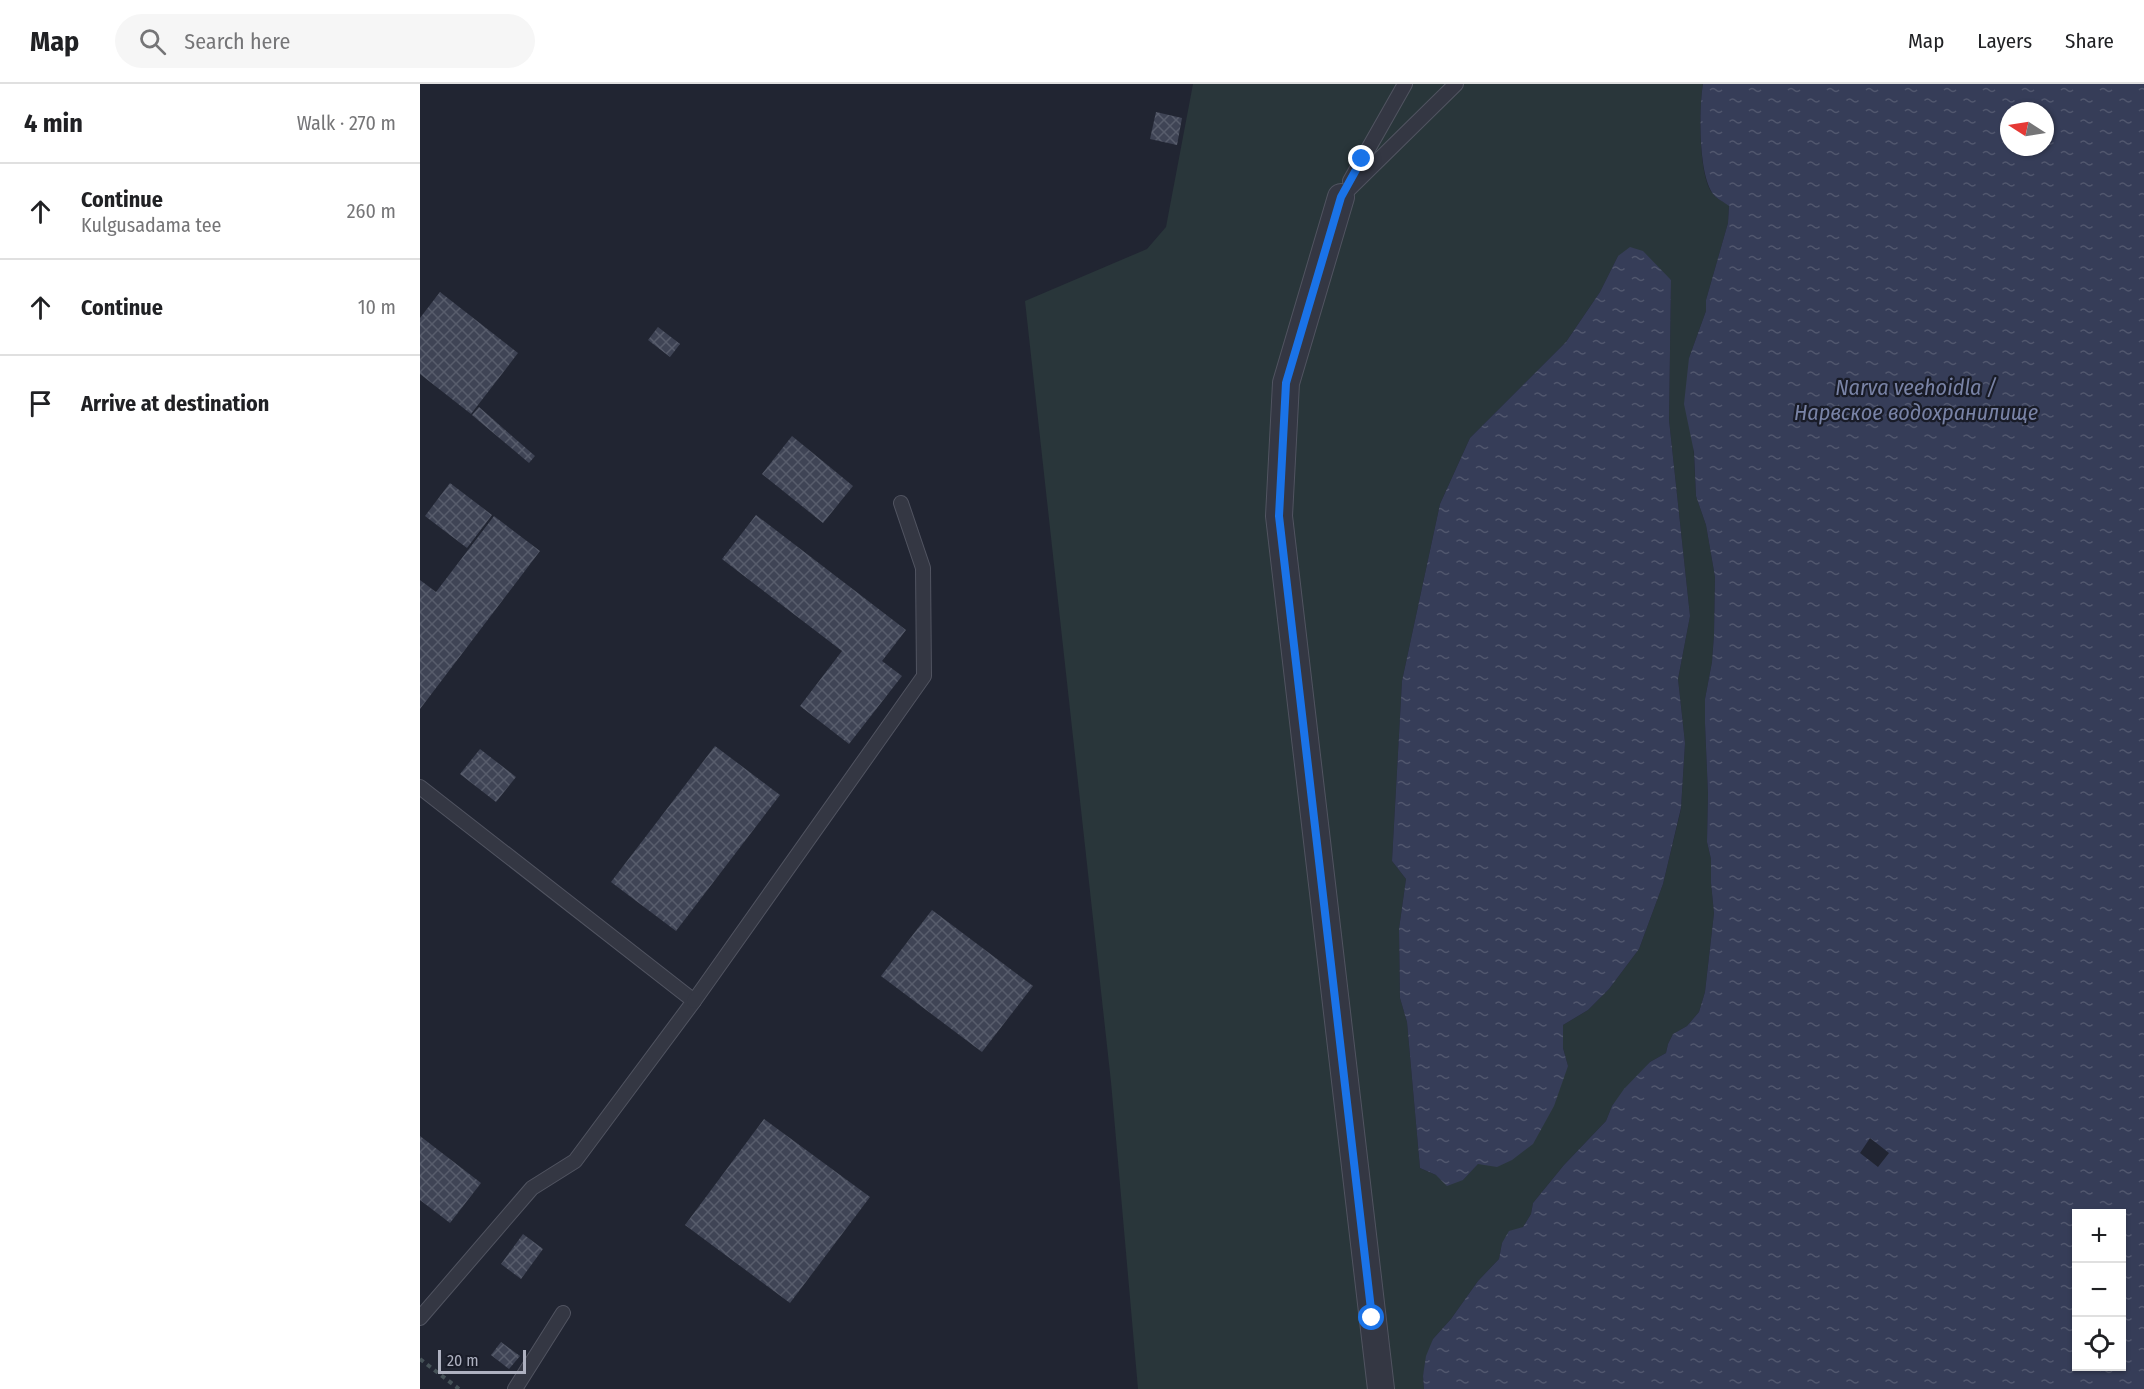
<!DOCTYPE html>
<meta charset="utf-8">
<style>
body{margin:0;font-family:"Fira Sans Condensed",sans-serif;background:#f6f6f6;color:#202124}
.controls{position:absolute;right:18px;bottom:18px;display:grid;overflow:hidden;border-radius:0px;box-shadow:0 2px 4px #0004}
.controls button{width:54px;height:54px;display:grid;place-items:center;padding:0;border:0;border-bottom:2px solid #e0e0e0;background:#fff;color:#202124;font:30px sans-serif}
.compass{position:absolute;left:1580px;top:18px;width:54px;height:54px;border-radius:50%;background:#fff;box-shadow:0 2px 4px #0004;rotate:282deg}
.scale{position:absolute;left:18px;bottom:15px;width:88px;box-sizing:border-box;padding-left:6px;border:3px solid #aeb1c0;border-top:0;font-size:16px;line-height:21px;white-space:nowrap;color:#aeb1c0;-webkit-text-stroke:4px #191c28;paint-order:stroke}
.stop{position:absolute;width:18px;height:18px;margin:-14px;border:4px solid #1a73e8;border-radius:50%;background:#fff}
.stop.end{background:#1a73e8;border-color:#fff;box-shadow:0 2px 6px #0008}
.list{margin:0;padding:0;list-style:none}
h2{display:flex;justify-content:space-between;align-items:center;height:78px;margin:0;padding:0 24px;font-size:26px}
h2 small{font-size:20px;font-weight:400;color:#757577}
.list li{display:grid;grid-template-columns:39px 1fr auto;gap:18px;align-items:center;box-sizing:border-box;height:96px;padding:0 24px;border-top:2px solid #e0e0e0}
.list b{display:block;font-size:22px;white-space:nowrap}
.list p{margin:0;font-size:20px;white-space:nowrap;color:#757577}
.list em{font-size:20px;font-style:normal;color:#757577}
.icon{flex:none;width:33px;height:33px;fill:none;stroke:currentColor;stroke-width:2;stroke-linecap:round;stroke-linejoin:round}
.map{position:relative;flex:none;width:1724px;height:1305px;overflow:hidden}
header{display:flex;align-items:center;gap:36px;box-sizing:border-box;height:84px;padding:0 30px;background:#fff;border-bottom:2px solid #e0e0e0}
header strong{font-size:28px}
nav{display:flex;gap:33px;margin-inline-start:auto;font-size:21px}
.search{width:420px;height:54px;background:#f6f6f6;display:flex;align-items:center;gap:15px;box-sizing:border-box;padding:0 21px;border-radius:33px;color:#757577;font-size:22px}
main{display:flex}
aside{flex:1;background:#fff}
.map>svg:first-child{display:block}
.green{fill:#29363a;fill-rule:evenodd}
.water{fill:url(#water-ripples);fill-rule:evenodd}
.building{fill:url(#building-cross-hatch)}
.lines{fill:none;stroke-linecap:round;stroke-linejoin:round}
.lane-casing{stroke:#515461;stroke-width:16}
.street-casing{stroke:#515461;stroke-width:28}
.path{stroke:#465258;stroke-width:4;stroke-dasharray:4.5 4.5;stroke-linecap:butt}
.lane{stroke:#343743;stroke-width:14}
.street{stroke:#343743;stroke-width:26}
.route{stroke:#1a73e8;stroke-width:8}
.labels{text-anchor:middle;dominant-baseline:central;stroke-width:4.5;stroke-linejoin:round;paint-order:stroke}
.water-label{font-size:22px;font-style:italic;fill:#7983a6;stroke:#191c28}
</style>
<header>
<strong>Map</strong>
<div class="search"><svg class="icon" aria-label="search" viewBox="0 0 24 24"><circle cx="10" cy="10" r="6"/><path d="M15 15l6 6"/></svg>Search here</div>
<nav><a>Map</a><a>Layers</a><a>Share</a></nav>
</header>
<main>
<aside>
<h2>4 min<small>Walk · 270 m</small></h2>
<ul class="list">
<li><svg class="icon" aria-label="ahead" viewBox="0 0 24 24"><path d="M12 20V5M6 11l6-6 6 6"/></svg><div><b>Continue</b><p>Kulgusadama tee</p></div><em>260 m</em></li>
<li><svg class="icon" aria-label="ahead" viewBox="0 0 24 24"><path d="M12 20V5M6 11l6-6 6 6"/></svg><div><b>Continue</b></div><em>10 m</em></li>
<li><svg class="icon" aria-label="arrive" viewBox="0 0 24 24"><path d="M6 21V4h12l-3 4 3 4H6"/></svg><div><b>Arrive at destination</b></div></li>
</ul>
</aside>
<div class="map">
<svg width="1724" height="1305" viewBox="0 0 1724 1305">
<defs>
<pattern id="water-ripples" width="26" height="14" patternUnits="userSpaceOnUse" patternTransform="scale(1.5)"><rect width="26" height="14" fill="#363d58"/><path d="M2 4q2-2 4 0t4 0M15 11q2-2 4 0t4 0" fill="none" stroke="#51576e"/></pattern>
<pattern id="building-cross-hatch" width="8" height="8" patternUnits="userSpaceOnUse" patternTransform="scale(1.5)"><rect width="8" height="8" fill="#3f4455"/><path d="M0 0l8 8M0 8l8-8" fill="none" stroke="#585d6c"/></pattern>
</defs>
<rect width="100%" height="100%" fill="#212532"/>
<path class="green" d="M773,0H1283C1279,23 1278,93 1293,110C1297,115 1304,118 1309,121L1308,139L1286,216V227L1269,274L1276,412L1286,441L1295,493L1294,551L1292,578L1285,615V639L1288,710L1287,758L1291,775V799L1294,829L1285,908L1279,928L1267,942L1253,950L1248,960L1246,969L1230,978L1192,1022L1186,1037L1144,1081L1113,1119L1111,1130L1103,1143L1082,1159L1079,1175L1058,1197L1031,1235L1013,1255L1003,1292L1004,1305H718L691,998L605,217L727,165L746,143ZM1198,172L1251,196L1249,336L1270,532L1258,595L1265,659L1261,725L1243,800L1219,865L1189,905L1168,926L1143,941V964L1148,982L1043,1096L1016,1091L1000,1084L987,938L980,914L979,845L986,795L972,777L982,597L1020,420L1050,354L1146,258L1180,208Z"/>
<g class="water">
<path d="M1283,0H1724V1305H1004L1003,1292L1006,1272L1013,1255L1031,1235L1058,1197L1079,1175L1082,1159L1089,1147L1103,1143L1111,1130L1113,1119L1144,1081L1186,1037L1192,1022L1204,1005L1230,978L1246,969L1248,960L1253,950L1267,942L1279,928L1285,908L1294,829L1291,799V775L1287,758L1288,710L1285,639V615L1292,578L1294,551L1295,493L1286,441L1276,412L1274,368L1264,320L1269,274L1286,227V216L1308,139L1309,122C1304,118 1297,115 1294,111C1278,93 1279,23 1283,0ZM1589,27H1625V63H1589ZM1450,1054L1469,1069L1458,1083L1440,1069ZM1656,1130H1702V1282H1656Z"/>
<path d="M1210,163L1223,167L1251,196L1249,336L1270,532L1258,595L1265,659L1261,724L1243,800L1219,865L1189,905L1168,926L1143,941V964L1148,982L1134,1022L1113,1060L1092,1076L1077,1083L1058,1080L1043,1096L1027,1102L1016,1091L1000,1084L987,938L980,914L979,845L986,795L972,777L982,597L1020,420L1050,354L1146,258L1180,208L1198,172Z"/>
</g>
<g class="building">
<path d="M736,28L762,34L757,61L730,55Z"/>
<path d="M20,208L98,269L51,330L0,290V234Z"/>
<path d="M238,243L260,260L250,273L228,256Z"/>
<path d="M59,323L115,372L109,379L52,331Z"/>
<path d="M372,352L433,402L403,439L342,390Z"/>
<path d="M30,399L72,431L47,464L5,432Z"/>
<path d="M336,431L486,546L462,577L482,592L429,660L380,622L422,567L302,475Z"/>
<path d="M74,432L120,467L0,625V496L16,508Z"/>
<path d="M295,662L360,711L256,847L191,798Z"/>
<path d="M60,665L96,693L76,718L40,690Z"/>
<path d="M512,826L613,902L562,968L461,892Z"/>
<path d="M344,1035L450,1113L370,1219L265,1141Z"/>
<path d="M0,1052L61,1099L30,1139L0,1116Z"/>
<path d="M103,1150L123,1165L101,1195L81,1180Z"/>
<path d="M81,1258L100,1272L89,1285L71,1271Z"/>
</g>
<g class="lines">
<defs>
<g id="lane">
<path d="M930,97L985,0"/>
<path d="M921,113L1036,0"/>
<path d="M0,703L274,917L155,1077L112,1104L0,1234"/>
<path d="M274,917L504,592L503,484L481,419"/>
<path d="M95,1305L143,1229"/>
</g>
<path id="street" d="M921,113L866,299L859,432L961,1305"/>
</defs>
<use href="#lane" class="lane-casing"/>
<use href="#street" class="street-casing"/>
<path class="path" d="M0,1275L39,1305"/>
<use href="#lane" class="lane"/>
<use href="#street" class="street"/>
</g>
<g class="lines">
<path class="route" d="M942,75L921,113L866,299L859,432L952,1234"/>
</g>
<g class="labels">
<g class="water-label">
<text x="1496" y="303">Narva veehoidla /<tspan x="1496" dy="25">Нарвское водохранилище</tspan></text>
</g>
</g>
</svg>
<div class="controls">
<button>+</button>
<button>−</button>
<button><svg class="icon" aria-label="locate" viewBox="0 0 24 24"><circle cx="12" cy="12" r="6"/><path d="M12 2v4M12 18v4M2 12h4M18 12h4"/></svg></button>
</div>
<svg class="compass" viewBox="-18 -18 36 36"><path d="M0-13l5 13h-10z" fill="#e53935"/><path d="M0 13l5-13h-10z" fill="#757577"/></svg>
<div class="scale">20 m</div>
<div class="stop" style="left:952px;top:1234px"></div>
<div class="stop end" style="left:942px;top:75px"></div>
</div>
</main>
